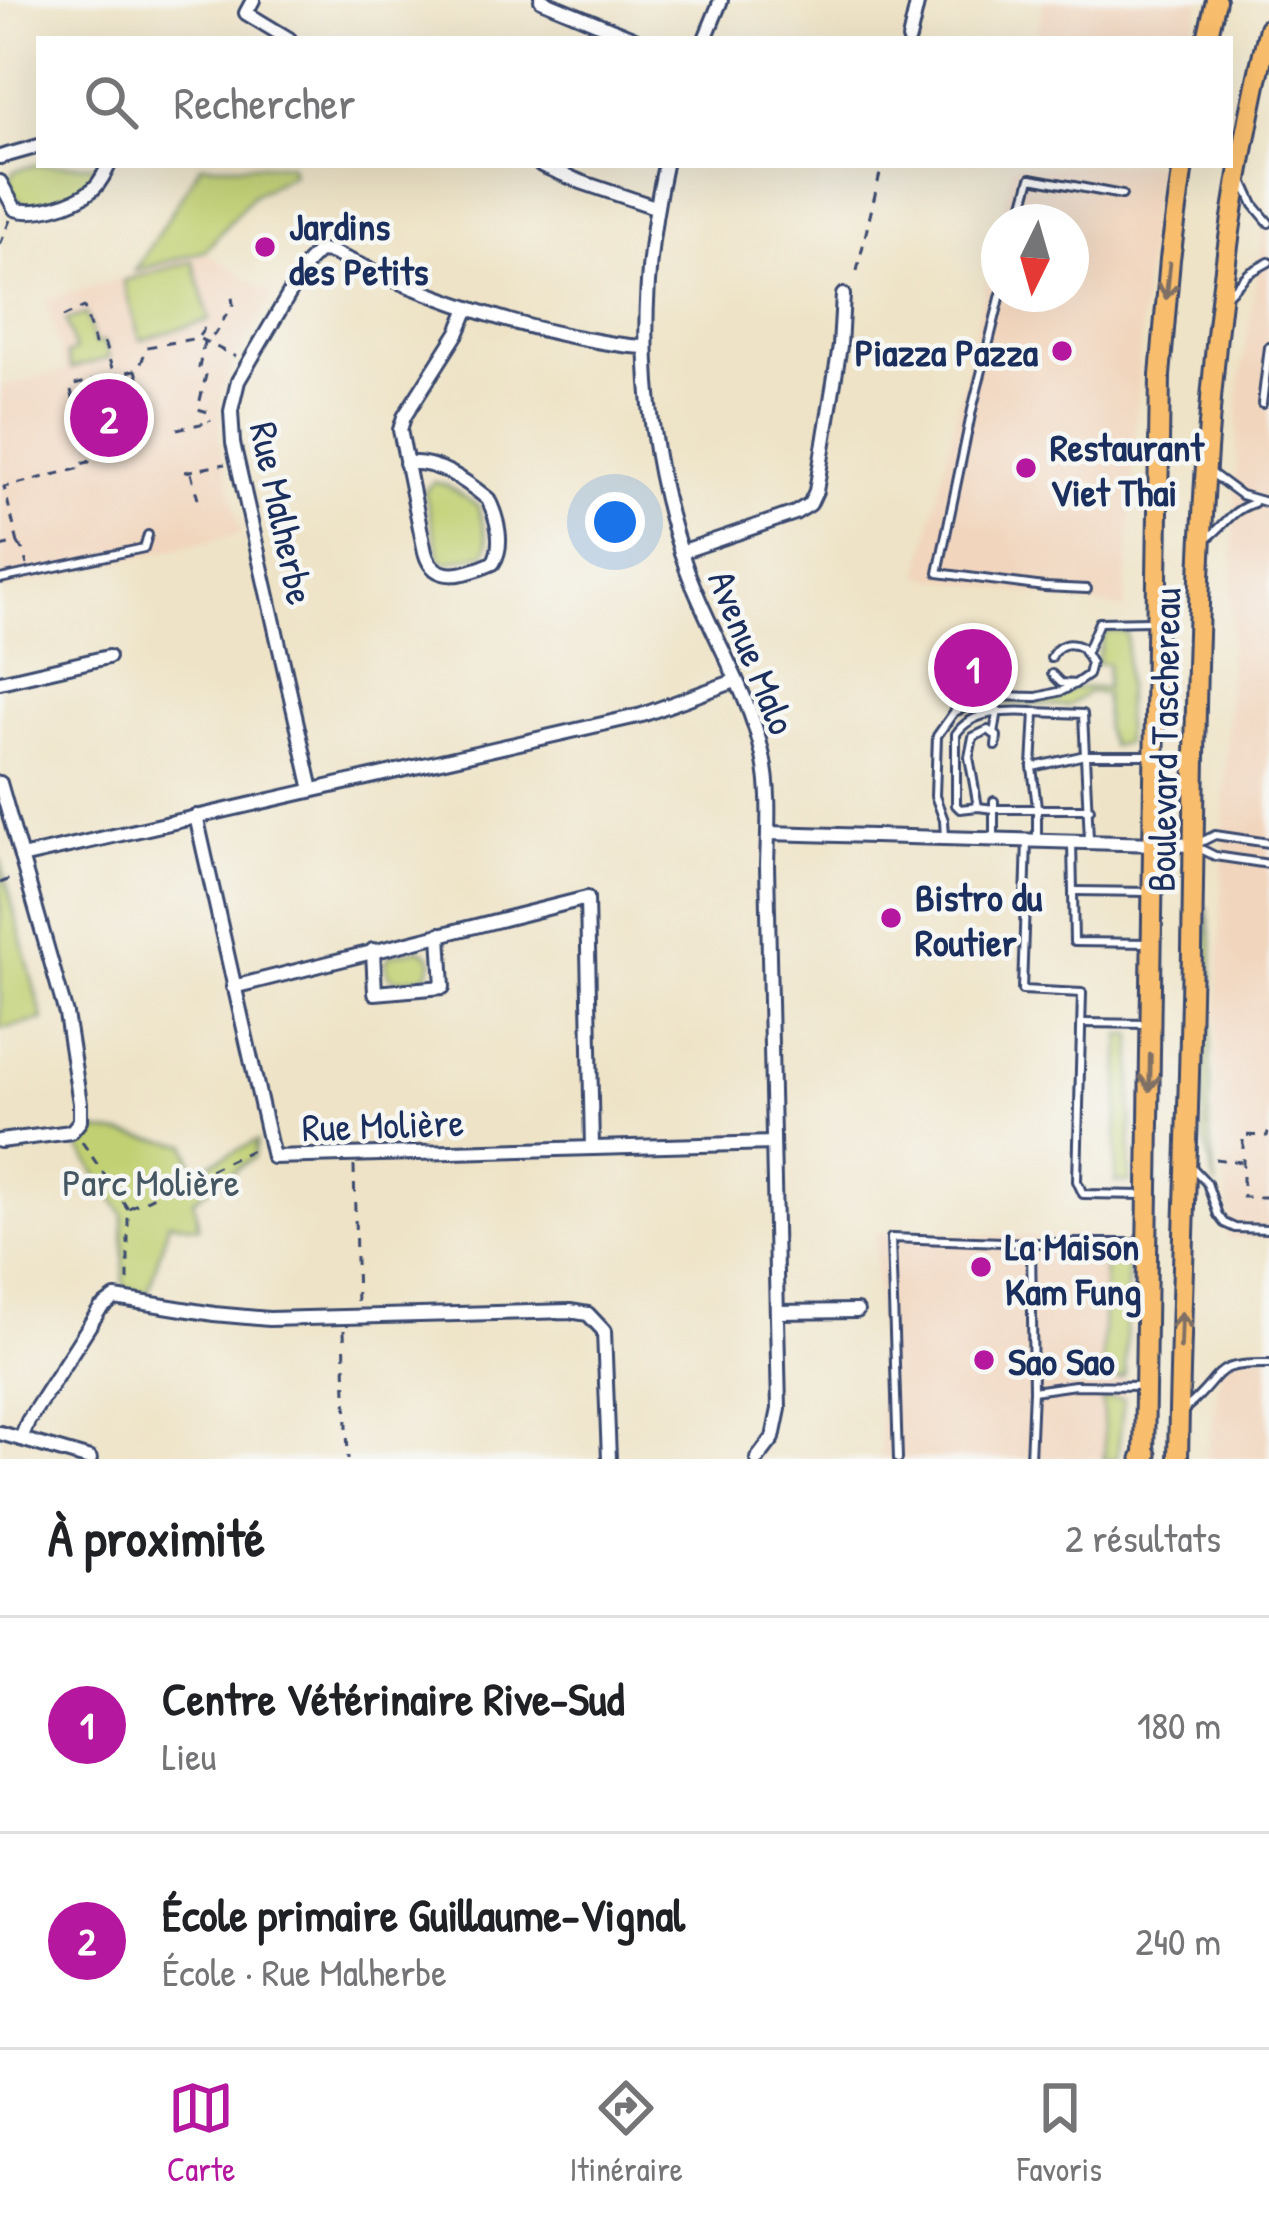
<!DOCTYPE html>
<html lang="fr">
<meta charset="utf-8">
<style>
body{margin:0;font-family:"Patrick Hand",sans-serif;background:#f2f2f2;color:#202124}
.compass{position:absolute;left:981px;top:204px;width:108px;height:108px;border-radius:50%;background:#fff;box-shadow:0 12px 48px #0002;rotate:185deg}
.you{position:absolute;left:615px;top:522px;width:42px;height:42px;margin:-30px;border:9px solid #fff;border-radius:50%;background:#1a73e8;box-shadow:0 0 0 18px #1a73e833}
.badge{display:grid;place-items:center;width:78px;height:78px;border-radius:50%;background:#b5179e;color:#fff;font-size:39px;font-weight:700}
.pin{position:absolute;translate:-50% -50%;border:6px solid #fff;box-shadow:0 3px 12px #0006}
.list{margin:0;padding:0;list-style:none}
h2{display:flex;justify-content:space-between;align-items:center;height:156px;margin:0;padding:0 48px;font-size:51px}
h2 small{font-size:39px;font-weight:400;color:#757577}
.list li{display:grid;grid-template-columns:78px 1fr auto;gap:36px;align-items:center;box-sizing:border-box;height:216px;padding:0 48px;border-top:3px solid #e0e0e0}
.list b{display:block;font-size:45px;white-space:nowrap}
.list p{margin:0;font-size:39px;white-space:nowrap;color:#757577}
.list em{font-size:39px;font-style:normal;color:#757577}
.icon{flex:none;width:66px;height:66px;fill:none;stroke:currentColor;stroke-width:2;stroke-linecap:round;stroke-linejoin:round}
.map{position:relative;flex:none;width:1269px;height:1459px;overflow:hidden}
.search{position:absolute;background:#fff;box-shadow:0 12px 48px #0002;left:36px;right:36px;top:36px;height:132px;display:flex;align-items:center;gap:30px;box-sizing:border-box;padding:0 42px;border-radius:0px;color:#757577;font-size:45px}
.sheet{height:588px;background:#fff}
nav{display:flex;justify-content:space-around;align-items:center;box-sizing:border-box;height:168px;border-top:3px solid #e0e0e0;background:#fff;font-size:33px;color:#757577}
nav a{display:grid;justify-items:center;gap:6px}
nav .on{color:#b5179e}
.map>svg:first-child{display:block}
.built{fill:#f1d5bd}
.green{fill:#c1d072;stroke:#6e8068;stroke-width:3}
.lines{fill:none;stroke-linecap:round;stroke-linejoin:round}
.service-casing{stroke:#3b4a6e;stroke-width:12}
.minor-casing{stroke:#3b4a6e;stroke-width:18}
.primary-casing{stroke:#3b4a6e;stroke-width:24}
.motorway-casing{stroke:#3b4a6e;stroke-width:27}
.path{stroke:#3b4a6e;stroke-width:3;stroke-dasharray:9 9;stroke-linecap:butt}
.service{stroke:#fff;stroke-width:6}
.minor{stroke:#fff;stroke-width:12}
.primary{stroke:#f9be6d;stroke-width:18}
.motorway{stroke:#f9be6d;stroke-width:21}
.oneway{stroke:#7f6f65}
.poi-dot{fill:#b5179e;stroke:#f6f6f2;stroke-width:4.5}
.labels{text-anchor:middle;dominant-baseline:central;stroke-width:9;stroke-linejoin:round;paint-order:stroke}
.poi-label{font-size:39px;font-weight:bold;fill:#1b2f5e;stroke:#f6f6f2;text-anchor:start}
.street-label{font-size:39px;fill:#1b2f5e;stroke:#f6f6f2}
.park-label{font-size:39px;fill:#445763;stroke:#f6f6f2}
</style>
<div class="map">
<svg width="1269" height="1459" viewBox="0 0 1269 1459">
<rect width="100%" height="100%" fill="#f6f6f2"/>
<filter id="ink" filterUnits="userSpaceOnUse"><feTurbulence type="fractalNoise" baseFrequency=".00833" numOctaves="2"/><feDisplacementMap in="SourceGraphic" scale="24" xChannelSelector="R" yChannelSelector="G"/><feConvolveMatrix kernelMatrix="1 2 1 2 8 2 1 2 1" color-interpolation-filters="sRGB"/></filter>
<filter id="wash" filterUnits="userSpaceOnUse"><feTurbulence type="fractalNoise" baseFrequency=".004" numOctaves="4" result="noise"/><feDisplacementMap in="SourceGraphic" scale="48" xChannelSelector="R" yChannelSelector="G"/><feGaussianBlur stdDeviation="2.7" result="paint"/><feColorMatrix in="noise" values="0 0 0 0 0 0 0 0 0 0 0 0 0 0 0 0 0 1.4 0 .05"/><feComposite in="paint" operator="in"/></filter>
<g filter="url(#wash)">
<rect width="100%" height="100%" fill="#eee3c6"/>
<g class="built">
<path d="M1044,0H1200L1191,39H1037Z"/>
<path d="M1013,165H1160L1155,187L1142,311L1125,609L919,576L999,227V294H1071V222H1000Z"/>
<path d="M1269,200V1238H1228L1230,1221L1226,1185L1214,1120L1239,387Z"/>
<path d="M207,253L273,295L231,365L220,399L219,440L241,534L0,589V387L65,371L46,300Z"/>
<path d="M875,1233L1106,1238L1102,1378L1120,1379L1125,1375L1124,1399L1103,1398L1105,1451L1103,1459H881Z"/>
<path d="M1224,1355L1269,1356V1459H1207Z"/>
</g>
<g class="green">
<path d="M39,164V165H98L82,189L37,206L24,204L12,194L10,180L14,171Z"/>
<path d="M201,165H290L293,174L252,196L205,251L135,271Z"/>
<path d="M193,261L210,320L140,340L123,281Z"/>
<path d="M86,314L95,343L104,342L109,358L71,369L67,354L75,350L66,320Z"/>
<path d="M434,482L446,485L478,506L488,544L485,553L450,562L441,561L425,494L426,489Z"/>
<path d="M1105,631L1127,632L1125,743L1111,746L1105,729V694L1089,692L1068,706L998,704L1003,700C1028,701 1052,706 1072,688H1106L1108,664L1096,663Z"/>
<path d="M0,858L43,1020L0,1029Z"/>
<path d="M1207,906L1213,948L1209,1128L1216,1187L1203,1135Z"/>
<path d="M419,949L429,954L432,962L427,975L398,980L388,975L385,964L390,955Z"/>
<path d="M1121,1035H1133L1130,1182H1115Z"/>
<path d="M94,1130L187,1144L194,1171L257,1141L254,1157L193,1200L199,1227L169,1222L148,1292L124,1288L123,1215L76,1142L89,1136Z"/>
<path d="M1105,1255C1117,1255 1125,1259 1128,1271L1125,1375L1120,1379L1102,1378Z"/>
<path d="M1102,1398L1124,1399L1117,1459H1103L1105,1451Z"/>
</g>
</g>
<g filter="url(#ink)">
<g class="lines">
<defs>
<g id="service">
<path d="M1244,183L1254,205L1269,223"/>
<path d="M1019,222L1031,178L1122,195"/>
<path d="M1001,294L972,410L938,573L1044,587L1087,589"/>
<path d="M1228,294L1249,273L1269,262"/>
<path d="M1262,404L1269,347"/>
<path d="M1210,472L1241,495L1269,503"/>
<path d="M1209,537C1227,523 1230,511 1254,503"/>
<path d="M0,579L144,548L148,535"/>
<path d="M1087,650L1099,622L1151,621"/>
<path d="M1051,658C1057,644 1069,641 1082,648L1091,663L1088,675L1075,684L1061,683L1052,674"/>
<path d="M994,734L998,710"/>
<path d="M1033,767L1085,755H1150"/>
<path d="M994,801V809L978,807L960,809L956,805V734C973,709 1008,711 1035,712"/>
<path d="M978,807L969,757L973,737L988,730L997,736L996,746"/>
<path d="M1037,837V807L1032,767L1035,712L1083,714L1089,839"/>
<path d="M945,838L944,820L935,796L937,736L954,712L996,696L1037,697L1062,691L1075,684"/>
<path d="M994,840V809H1090"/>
<path d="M1027,841L1022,990L1082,993L1077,1181L1083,1194L1144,1195"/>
<path d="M1072,842L1074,942L1150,943"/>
<path d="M1197,844L1215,835L1269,843"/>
<path d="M1197,847L1215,856L1269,864"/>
<path d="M1075,891L1150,892"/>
<path d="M1083,1023L1148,1024"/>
<path d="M1191,1166L1207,1183L1218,1215L1224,1223L1235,1228L1269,1229"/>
<path d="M1142,1386L1075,1385L1033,1391L1031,1243H1145"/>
<path d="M1186,1408C1226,1375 1208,1363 1269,1364"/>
<path d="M898,1459L891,1238L1031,1243"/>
<path d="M1030,1459L1033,1391"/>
</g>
<g id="minor">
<path d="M253,0L246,13L289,39"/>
<path d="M541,0L635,39"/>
<path d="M705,39L721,0"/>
<path d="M909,39L918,0"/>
<path d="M0,157L39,146"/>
<path d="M541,165L581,182L655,207"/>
<path d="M665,165C635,302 640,437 687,570C710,633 749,691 763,756C771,792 768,828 767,865L779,1409L773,1438L757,1459"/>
<path d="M0,182L15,209C35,216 75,204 92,190C100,184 104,174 109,165"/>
<path d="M406,463C437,460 465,480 488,499C497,517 505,545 493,563C468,574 434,586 425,552L400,430L404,417L458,332L468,308"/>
<path d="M681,552L795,513L810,504L816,491L840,346L843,295"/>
<path d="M0,682L108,657"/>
<path d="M0,783L66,1014L80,1103V1121L71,1132L0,1141"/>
<path d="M312,790L233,443L231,411L238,381L308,262L319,251L331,252C408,288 487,319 570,336C595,341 619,346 644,347"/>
<path d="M196,816L273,1157L773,1143"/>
<path d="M768,833L1193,845"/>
<path d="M21,857L642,715L735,681"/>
<path d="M373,950L375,993L443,987L440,934"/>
<path d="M233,987L587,898L592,1148"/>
<path d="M777,1312L857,1311"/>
<path d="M0,1433L90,1459"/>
<path d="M21,1439L28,1421L100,1309L115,1298L214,1314L269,1319L570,1311L588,1314L604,1331L609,1459"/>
</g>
<g id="primary">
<path d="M1207,39L1216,0"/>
<path d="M1144,1459L1160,376L1170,259L1183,165"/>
<path d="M1178,1459C1181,1289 1189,1120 1192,950C1197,642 1195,329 1269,28"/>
</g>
<path id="motorway" d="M1143,1459L1145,1455"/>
</defs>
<use href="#service" class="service-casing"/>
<use href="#minor" class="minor-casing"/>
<use href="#primary" class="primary-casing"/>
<use href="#motorway" class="motorway-casing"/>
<g class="path">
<path d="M0,245L10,220"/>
<path d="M857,271L882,165"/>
<path d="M63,317L84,307L95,344L104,342L114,375"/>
<path d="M199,336L204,329L214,335L233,304L232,297"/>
<path d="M204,342L199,368L206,375L198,409L208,412L210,422"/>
<path d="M136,370L140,385"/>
<path d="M177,429L210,422"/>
<path d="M185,472L225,464"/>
<path d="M191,473L200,507"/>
<path d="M18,543L23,550L27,565"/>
<path d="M0,547L18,543L4,487L77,469L76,465L89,462L70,386L139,369L147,347L198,338L236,357"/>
<path d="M0,883L13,878"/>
<path d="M82,1142L128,1209V1286"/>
<path d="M1215,1159L1241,1162"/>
<path d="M354,1166L357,1306"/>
<path d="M1267,1197H1243V1135L1267,1136L1268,1132"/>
<path d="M129,1208L254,1149"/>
<path d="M344,1330L348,1459"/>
</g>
<use href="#service" class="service"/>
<use href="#minor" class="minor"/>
<use href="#primary" class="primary"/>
<use href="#motorway" class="motorway"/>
</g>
<defs><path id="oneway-shaft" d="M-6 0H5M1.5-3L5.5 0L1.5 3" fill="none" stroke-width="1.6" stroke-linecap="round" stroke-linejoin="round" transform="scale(3)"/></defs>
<g class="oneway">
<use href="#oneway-shaft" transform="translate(1168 281) rotate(96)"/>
<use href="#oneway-shaft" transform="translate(1150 1073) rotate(91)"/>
<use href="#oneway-shaft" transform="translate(1181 1330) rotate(-88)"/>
</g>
</g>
<g class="poi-dot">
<circle cx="265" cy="247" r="12"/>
<circle cx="1062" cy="351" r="12"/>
<circle cx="1026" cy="468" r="12"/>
<circle cx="891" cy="918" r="12"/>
<circle cx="981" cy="1267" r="12"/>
<circle cx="984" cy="1360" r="12"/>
</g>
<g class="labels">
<g class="poi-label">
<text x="289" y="225">Jardins<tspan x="289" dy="45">des Petits</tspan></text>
<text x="1038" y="351" text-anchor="end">Piazza Pazza</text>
<text x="1050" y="446">Restaurant<tspan x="1050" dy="45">Viet Thai</tspan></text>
<text x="915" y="896">Bistro du<tspan x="915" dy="45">Routier</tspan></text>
<text x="1005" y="1245">La Maison<tspan x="1005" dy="45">Kam Fung</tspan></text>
<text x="1008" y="1360">Sao Sao</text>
</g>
<g class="street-label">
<text transform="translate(283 513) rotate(78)">Rue Malherbe</text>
<text transform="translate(753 652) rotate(68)">Avenue Malo</text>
<text transform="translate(1163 740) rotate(-89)">Boulevard Taschereau</text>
<text transform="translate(383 1124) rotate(-2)">Rue Molière</text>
</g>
<g class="park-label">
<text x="151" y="1181">Parc Molière</text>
</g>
</g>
</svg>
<svg class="compass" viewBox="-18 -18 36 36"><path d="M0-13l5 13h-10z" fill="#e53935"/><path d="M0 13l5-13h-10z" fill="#757577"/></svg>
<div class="you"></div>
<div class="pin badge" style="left:973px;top:668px">1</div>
<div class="pin badge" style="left:109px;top:418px">2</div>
<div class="search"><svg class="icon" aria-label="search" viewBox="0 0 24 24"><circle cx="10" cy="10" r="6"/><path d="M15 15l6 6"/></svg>Rechercher</div>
</div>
<section class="sheet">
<h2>À proximité<small>2 résultats</small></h2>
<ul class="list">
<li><span class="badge">1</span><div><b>Centre Vétérinaire Rive-Sud</b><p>Lieu</p></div><em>180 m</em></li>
<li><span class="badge">2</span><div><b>École primaire Guillaume-Vignal</b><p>École · Rue Malherbe</p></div><em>240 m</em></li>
</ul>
</section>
<nav>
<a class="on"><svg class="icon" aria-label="map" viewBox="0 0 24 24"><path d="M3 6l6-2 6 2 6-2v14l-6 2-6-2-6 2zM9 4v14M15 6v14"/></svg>Carte</a>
<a><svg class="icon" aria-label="directions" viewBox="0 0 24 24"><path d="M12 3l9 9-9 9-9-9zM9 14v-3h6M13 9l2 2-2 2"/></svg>Itinéraire</a>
<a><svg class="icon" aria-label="saved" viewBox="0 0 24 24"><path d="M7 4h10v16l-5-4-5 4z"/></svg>Favoris</a>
</nav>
